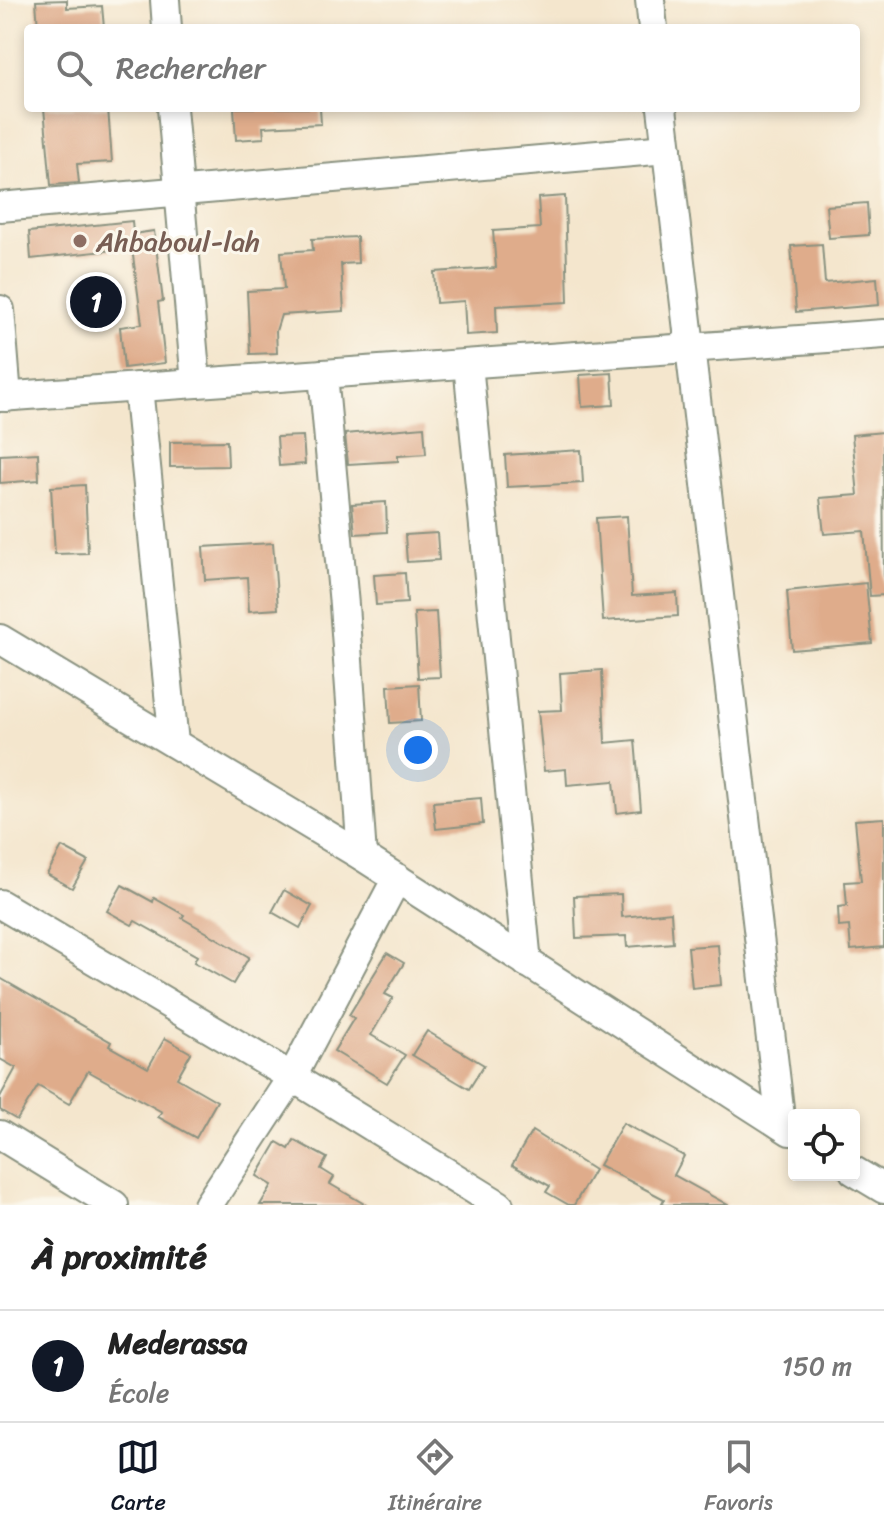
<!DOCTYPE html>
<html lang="fr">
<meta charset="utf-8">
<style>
body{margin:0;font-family:Sriracha,sans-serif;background:#f2f2f2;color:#222}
.controls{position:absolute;right:24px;bottom:24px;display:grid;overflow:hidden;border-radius:8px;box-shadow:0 4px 12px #0003}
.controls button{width:72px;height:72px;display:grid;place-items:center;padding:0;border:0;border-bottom:2px solid #e0e0e0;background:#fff;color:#222;font:40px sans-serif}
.you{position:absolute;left:418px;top:750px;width:28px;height:28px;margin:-20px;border:6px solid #fff;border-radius:50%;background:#1a73e8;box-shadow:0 0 0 12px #1a73e833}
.badge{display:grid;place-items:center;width:52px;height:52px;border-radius:50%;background:#111827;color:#fff;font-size:26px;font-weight:700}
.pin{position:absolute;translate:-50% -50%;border:4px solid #fff;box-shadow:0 2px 8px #0006}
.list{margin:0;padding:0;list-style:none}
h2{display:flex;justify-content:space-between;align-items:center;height:104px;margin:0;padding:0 32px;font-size:34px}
h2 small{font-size:26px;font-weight:400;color:#767676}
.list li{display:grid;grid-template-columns:52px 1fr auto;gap:24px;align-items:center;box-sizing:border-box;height:112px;padding:0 32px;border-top:2px solid #e0e0e0}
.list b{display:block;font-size:30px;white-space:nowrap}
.list p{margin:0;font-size:26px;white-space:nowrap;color:#767676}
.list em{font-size:26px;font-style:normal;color:#767676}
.icon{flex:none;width:44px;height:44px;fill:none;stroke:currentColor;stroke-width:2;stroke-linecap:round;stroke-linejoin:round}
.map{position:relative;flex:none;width:884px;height:1205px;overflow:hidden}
.search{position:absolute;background:#fff;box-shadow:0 4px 12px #0003;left:24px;right:24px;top:24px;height:88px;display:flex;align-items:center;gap:20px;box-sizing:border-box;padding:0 28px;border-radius:8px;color:#767676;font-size:30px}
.sheet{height:216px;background:#fff}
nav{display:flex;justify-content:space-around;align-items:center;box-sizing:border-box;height:112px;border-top:2px solid #e0e0e0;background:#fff;font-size:22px;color:#767676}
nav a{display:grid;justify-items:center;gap:4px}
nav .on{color:#111827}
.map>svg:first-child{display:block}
.building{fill:#dfac8b}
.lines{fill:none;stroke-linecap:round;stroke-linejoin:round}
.minor-casing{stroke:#8a9280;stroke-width:32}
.minor{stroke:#fff;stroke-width:28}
.education-dot{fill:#8d6e63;stroke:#fbf7ec;stroke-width:3}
.labels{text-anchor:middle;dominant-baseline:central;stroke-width:6;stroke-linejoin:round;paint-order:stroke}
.education-label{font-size:28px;fill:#785e54;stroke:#fbf7ec;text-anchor:start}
</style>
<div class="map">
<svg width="884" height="1205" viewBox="0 0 884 1205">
<rect width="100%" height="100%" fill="#fbf7ec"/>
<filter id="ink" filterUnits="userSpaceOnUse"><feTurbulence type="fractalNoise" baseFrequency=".0125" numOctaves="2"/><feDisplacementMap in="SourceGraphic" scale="16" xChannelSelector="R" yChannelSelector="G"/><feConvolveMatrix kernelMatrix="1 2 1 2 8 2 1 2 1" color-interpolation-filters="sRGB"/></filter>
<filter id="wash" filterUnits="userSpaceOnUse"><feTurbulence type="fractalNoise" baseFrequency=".006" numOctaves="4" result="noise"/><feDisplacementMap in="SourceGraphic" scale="32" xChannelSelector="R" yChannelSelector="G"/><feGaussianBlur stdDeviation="1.8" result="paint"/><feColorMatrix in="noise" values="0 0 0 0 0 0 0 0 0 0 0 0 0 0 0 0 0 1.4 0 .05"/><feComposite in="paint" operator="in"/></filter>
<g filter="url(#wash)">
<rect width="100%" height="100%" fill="#f4e6cd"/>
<g id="blocks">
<g class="building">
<path d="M67,0V8L102,6L104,28H38L36,1Z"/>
<path d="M44,108H108L112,162L77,164L79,183L51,185Z"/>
<path d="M234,108H320L321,124L263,127L264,138L236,140Z"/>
<path d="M565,196L568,302L496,306L497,333L466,335L464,301L436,303L434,272L496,268L493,231L540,228L538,198Z"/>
<path d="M867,203L869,235L829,238L826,206Z"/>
<path d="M132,221L133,234L154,231L163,301L158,302L165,363L124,368L120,327L142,324L132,248L31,259L29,232Z"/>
<path d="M357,237L358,263L341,264L344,311L281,315L276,331L277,353L250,354L247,291L284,289L281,252L313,250L312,239Z"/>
<path d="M822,244L825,283L877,278L879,305L796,312L791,246Z"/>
<path d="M612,373L614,405L582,407L580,375Z"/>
<path d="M424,427L426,454L398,456V461L348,464L345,434Z"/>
<path d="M883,432L884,595L870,596L864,531L824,534L820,498L858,495L852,435Z"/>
<path d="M303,436L305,464L279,466L277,437Z"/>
<path d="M227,441L228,466L170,467V442Z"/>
<path d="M581,450L583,483L507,487L505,455Z"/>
<path d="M38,453L39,480L0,483V455Z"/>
<path d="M85,485L88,553L55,554L51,487Z"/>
<path d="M386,502L387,532L355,534L352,504Z"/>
<path d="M627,516L632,596L677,593L678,616L603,621L596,518Z"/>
<path d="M437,533L439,560L407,562L405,535Z"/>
<path d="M273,543L278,609L249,611L247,577L205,580L203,547Z"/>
<path d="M405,573L407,603L376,605L374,575Z"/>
<path d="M866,583L872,643L792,650L787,591Z"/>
<path d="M436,612L440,677L418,678L414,613Z"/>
<path d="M602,670L605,743L635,740L641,810L617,813L614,781L567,785L566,769L544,771L538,711L562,710L560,673Z"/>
<path d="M419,684L421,721L390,723L388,686Z"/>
<path d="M481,798L483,824L436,829L433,802Z"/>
<path d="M884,818V947L851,950L849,926L839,927L838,907L847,906L845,882L861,881L855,820Z"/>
<path d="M62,847L88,861L72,888L47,874Z"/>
<path d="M122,885L153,902L154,898L184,915L182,918L249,957L233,984L194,962L197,956L135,921L132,925L107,911Z"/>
<path d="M284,890L312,906L300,928L272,912Z"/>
<path d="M621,894L622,917L671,912L673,943L627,947L626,936L576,938L574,896Z"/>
<path d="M718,945L721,985L692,988L688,947Z"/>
<path d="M387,953L404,963L385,994L393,998L371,1035L405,1055L387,1083L334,1051L354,1018L349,1015Z"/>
<path d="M0,978L111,1042L109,1046L148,1068L165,1038L191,1053L177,1078L217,1101L196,1138L158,1117L162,1112L88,1071L69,1104L38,1086L17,1120L0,1110V1097L16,1068L0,1059Z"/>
<path d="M427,1031L484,1065L469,1089L412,1055Z"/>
<path d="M623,1123L684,1156L674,1175L728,1205H661L664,1199L599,1165Z"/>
<path d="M532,1131L594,1170L574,1205H569L546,1192L550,1186L512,1165Z"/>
<path d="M294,1140L327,1158L321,1169L334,1177L330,1184L366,1205H260L272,1185L257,1176L277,1142L289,1149Z"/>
</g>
</g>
</g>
<g filter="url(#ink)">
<use href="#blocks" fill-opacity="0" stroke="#8a9280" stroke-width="2"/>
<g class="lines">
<defs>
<g id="minor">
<path d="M165,0L167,28"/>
<path d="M650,0L653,28"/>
<path d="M172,108L196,383"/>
<path d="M662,108L781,1125"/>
<path d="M0,207L667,149"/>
<path d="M0,310L7,397"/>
<path d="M468,364L527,963"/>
<path d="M323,374L344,605L362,856"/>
<path d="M138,387L174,743"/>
<path d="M0,397L884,334"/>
<path d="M0,639L362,856L790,1131"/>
<path d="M0,904L292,1077L499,1205"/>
<path d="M0,1135L114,1205"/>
<path d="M854,1171L884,1189"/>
<path d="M208,1205L292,1077L397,878"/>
</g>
</defs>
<use href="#minor" class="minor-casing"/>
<use href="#minor" class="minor"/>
</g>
</g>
<circle class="education-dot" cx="80" cy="241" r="8"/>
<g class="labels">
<g class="education-label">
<text x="96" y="241">Ahbaboul-lah</text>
</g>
</g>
</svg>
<div class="controls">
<button><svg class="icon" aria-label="locate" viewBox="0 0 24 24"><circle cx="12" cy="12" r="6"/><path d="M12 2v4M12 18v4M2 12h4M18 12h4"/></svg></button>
</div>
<div class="you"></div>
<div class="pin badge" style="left:96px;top:302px">1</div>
<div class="search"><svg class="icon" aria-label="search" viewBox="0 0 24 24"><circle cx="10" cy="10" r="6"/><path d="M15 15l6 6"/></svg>Rechercher</div>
</div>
<section class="sheet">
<h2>À proximité<small></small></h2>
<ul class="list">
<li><span class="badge">1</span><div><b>Mederassa</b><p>École</p></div><em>150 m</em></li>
</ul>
</section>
<nav>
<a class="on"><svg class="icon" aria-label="map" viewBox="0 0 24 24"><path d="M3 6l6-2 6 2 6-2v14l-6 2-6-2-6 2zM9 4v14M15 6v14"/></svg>Carte</a>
<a><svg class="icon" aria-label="directions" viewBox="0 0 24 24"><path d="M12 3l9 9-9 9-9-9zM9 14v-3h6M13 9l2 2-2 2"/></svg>Itinéraire</a>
<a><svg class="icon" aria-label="saved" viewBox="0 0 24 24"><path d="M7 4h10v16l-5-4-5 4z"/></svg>Favoris</a>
</nav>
